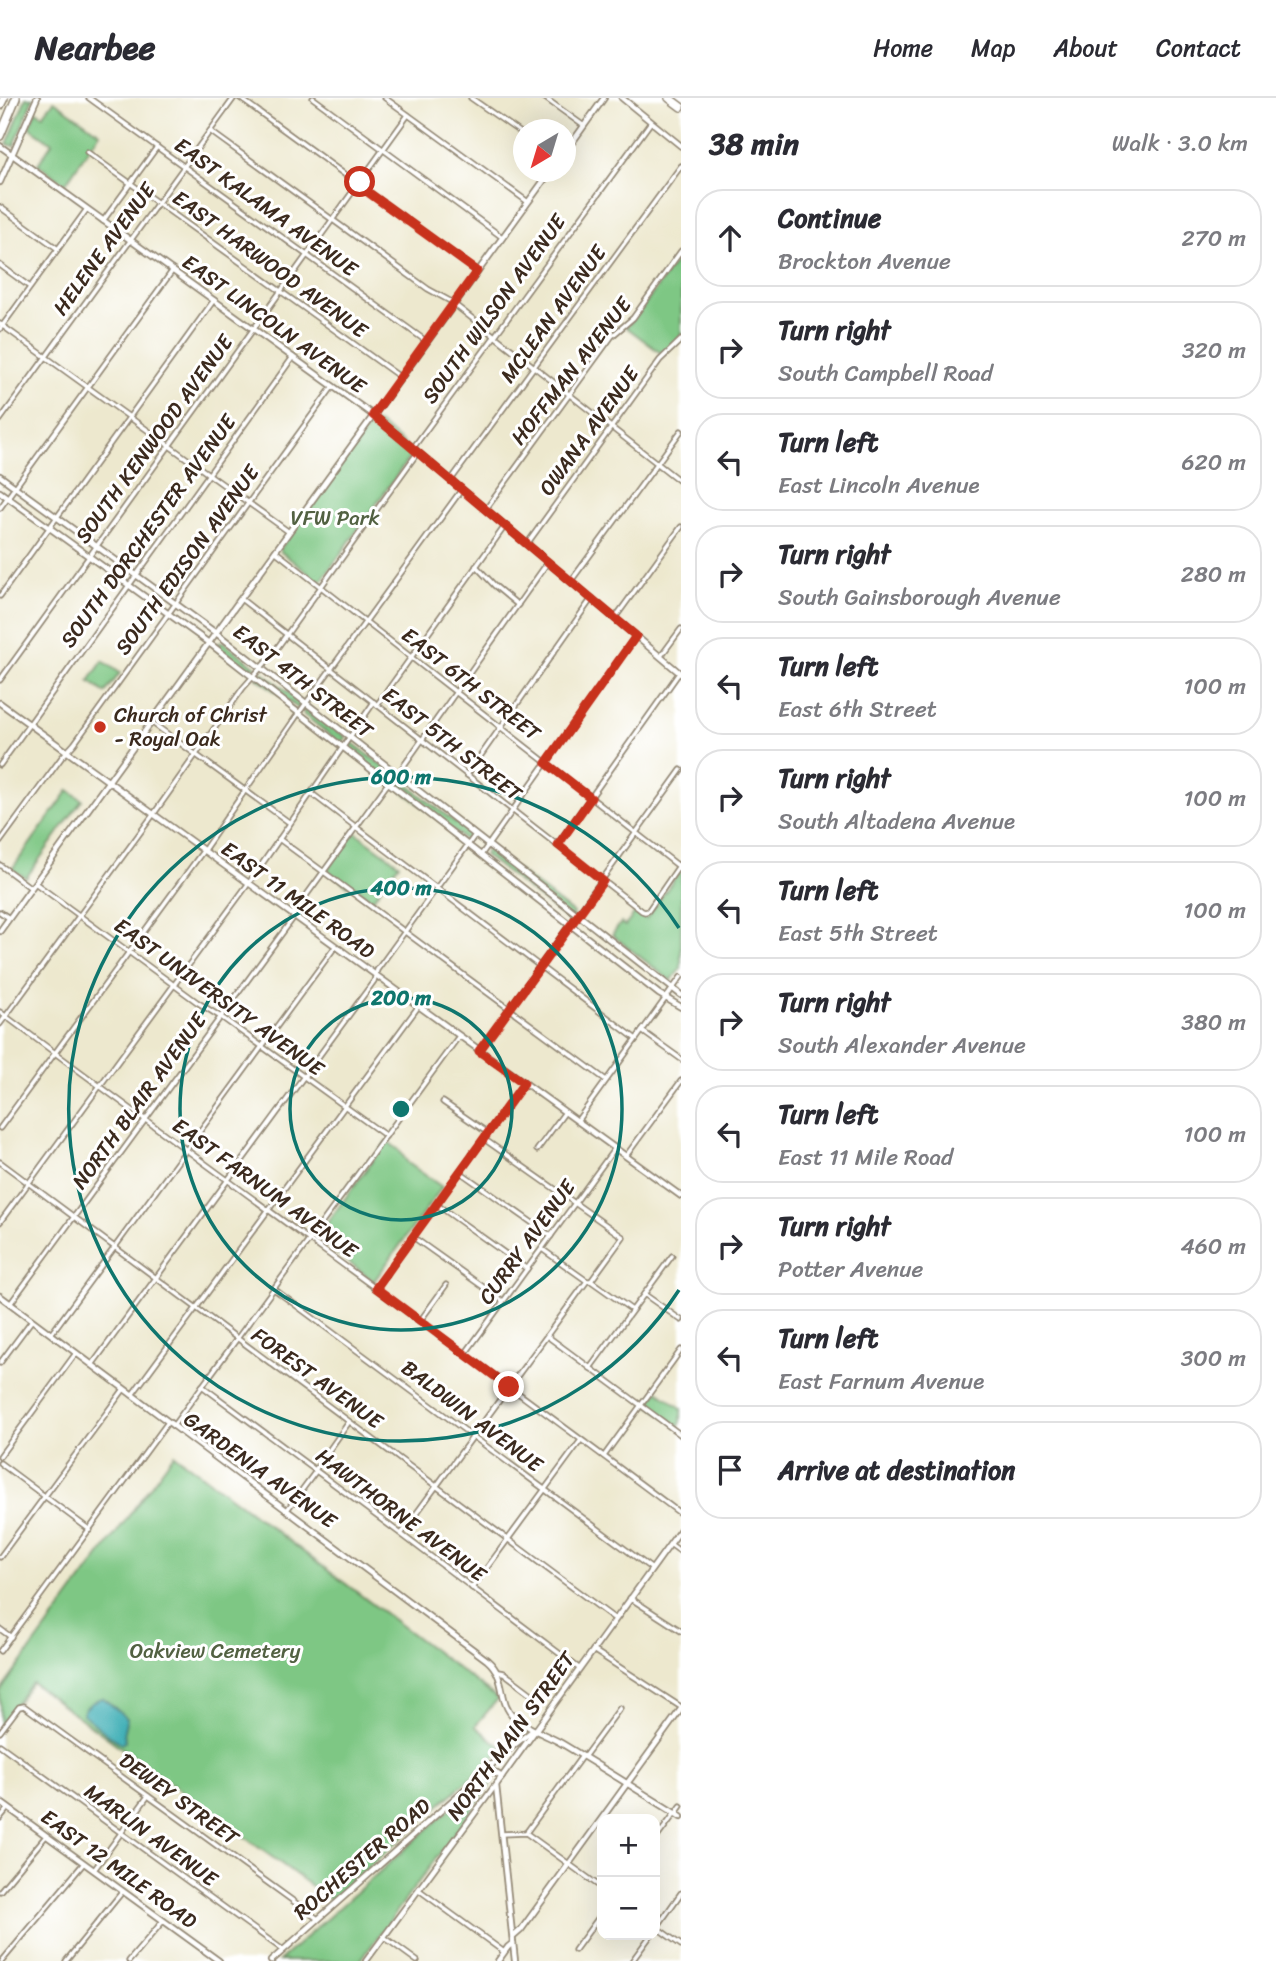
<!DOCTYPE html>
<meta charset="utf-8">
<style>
body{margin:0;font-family:Sriracha,sans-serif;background:#f7f7f7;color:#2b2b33}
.controls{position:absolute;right:21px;bottom:21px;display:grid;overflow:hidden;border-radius:14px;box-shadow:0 7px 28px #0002}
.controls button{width:63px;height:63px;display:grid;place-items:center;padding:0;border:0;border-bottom:2px solid #e1e1e2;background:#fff;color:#2b2b33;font:35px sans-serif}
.compass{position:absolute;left:513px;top:21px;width:63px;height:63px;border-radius:50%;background:#fff;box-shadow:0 7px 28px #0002;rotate:218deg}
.stop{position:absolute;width:21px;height:21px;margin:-16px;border:5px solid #c8321e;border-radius:50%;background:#fff}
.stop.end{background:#c8321e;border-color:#fff;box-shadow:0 2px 7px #0008}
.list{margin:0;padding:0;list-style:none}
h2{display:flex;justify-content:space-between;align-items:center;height:91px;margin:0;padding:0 28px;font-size:30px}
h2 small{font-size:23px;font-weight:400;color:#7c7c81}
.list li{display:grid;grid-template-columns:46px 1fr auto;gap:21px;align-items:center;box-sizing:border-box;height:98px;margin:0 14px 14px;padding:0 14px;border:2px solid #e1e1e2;border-radius:28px}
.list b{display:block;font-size:26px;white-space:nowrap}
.list p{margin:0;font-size:23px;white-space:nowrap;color:#7c7c81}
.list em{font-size:23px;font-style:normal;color:#7c7c81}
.icon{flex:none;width:38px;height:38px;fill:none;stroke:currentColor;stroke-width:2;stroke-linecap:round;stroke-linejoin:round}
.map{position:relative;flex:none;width:681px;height:1863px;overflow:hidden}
header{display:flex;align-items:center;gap:42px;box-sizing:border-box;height:98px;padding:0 35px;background:#fff;border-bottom:2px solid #e1e1e2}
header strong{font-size:33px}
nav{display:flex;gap:38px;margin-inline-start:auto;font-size:24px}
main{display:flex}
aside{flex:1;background:#fff}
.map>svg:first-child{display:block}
.green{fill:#7ec784;stroke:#5c7851;stroke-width:2}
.water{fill:#3caeb5;stroke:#3c6c6a;stroke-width:2}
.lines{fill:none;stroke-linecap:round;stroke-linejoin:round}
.street-casing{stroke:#948976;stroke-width:7}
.secondary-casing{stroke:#948976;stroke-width:8}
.highway-casing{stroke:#948976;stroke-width:10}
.street{stroke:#fff;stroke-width:3.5}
.secondary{stroke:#fff;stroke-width:4.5}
.highway{stroke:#fff;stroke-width:7}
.route{stroke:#c8321e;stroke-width:9}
.ring{fill:none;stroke:#0f766e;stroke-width:3.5}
.poi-dot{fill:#c8321e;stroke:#fff;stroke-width:2.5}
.labels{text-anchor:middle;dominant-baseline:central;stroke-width:6;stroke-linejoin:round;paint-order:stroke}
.street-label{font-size:21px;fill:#3b2a1e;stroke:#fff}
.park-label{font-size:21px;fill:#526142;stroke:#fff}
.poi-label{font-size:21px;fill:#3b2a1e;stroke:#fff;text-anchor:start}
.centre{fill:#0f766e;stroke:#fff;stroke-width:3.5}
.ring-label{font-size:21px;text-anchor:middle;font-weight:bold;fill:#0f766e;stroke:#fff;stroke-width:6;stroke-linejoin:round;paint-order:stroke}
</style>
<header>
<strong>Nearbee</strong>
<nav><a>Home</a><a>Map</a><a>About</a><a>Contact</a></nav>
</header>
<main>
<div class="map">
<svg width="681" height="1863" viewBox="0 0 681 1863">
<rect width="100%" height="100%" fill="#fff"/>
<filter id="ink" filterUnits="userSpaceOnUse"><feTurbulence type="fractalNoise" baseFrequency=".0143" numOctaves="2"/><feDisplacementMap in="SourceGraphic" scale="14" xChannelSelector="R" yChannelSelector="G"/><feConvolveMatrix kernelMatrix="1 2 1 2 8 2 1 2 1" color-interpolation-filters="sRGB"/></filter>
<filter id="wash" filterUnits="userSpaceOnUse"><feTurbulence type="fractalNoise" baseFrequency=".00686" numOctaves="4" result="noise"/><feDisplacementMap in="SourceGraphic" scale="28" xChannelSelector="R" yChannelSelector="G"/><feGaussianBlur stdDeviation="1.57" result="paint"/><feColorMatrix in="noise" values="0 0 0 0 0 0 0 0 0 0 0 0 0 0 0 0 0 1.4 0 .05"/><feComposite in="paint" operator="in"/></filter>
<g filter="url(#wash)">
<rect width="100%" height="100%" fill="#ede8ce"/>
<g class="green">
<path d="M26,0H33L14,48L7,46Z"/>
<path d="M54,3L100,35L65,86L38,66L52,45L29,29L36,13L43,17Z"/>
<path d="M681,156V238L676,245L662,256L626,229L635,220Z"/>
<path d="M372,324L378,325L412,353V356L322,482L318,483L281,454L280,451Z"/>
<path d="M220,544H224L256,569L253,575L219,551L218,548Z"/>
<path d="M103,563L120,575L105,595L89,583Z"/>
<path d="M260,574H262L302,605L299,611L257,580Z"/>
<path d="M306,610L345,638L346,640L343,644L340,645L304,617L303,614Z"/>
<path d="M350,643L391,674L392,677L387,681L347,650Z"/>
<path d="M396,680H399L470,736L468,742H465L394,686L393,683Z"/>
<path d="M69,692L82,702L26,780L12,771Z"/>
<path d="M355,734L399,766L372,802L350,786L348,788L327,772Z"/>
<path d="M487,751H490L573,815V818L570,822H568L484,757Z"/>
<path d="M679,774L681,776V870L671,883L612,837L621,825L625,828L636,814L646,821Z"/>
<path d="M387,1043L399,1052L408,1065L442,1089L374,1183L316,1140Z"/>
<path d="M658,1293L681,1310V1324L678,1328L648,1306Z"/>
<path d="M174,1356L498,1601L475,1628L504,1651L331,1802L32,1585L0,1627V1594Z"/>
<path d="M491,1677L494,1682L360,1863H279L484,1681Z"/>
</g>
<path class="water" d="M103,1600L127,1620L124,1632L125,1644L121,1645L109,1638L83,1616C84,1609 95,1601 103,1600Z"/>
</g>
<g filter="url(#ink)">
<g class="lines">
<defs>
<g id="street">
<path d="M89,0L426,243"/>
<path d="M240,0L477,173"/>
<path d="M313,0L502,139"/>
<path d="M385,0L528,104"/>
<path d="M471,0L524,37"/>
<path d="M545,0L584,28"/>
<path d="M210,33L428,191L450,203L681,384"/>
<path d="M87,54L400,279"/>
<path d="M0,109L58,151"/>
<path d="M103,123L157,49"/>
<path d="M0,167L30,189"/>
<path d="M0,226L289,434"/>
<path d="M0,231L87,111"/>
<path d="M0,322L234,0"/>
<path d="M413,350L651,24"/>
<path d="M451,382L681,68"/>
<path d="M0,410L173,172"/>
<path d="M486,411L612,238L633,220L681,153"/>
<path d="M527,446L660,262L681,242"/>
<path d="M275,453L681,770"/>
<path d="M476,468L495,488L518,507"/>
<path d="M571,483L681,333"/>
<path d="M0,498L214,202"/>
<path d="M241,501L642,813L645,814L648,813L681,765"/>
<path d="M615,520L681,429"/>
<path d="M661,558L681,531"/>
<path d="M0,582L408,17"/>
<path d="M377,607L505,428"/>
<path d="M151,624L290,725"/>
<path d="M0,667L293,259"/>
<path d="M467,677L592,500"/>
<path d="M311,695L636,941"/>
<path d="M279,741L606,982"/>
<path d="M0,744L62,659L74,646L333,288"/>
<path d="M557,747L679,575"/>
<path d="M481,757L636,538"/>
<path d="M0,767L31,790"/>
<path d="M35,785L197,904L224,921L386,1038"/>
<path d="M0,814L9,820"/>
<path d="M292,817L386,688L400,673L548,464"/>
<path d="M0,914C226,1083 456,1247 681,1416"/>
<path d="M0,926L153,717L243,590L272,557L418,354"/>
<path d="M642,933L681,961"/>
<path d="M479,953L681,672"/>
<path d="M443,1004L488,1035"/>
<path d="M577,1023L681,879"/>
<path d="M0,1030L206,749L296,619L462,391"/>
<path d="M484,1041L623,1139L591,1183"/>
<path d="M537,1052L565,1014"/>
<path d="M626,1058L681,983"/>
<path d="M0,1064L615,1521"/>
<path d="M460,1074L551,1138"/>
<path d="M436,1106L527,1171"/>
<path d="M0,1124L251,782L374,604"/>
<path d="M413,1139L503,1203"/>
<path d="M542,1151L587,1183H591L632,1212"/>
<path d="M376,1190L524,985"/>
<path d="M274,1191L652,1471"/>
<path d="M644,1196L681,1222"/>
<path d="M10,1206L294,819"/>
<path d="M420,1223L446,1187"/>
<path d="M51,1236L335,849"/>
<path d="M547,1238L681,1337"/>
<path d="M465,1256L615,1050"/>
<path d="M0,1265L32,1222"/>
<path d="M92,1267L374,883L377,872L475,737"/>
<path d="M590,1270L672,1158"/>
<path d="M202,1288L401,1436L580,1571"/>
<path d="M132,1297L418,909"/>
<path d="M173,1328L459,938"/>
<path d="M0,1358L76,1255"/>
<path d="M604,1358L681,1252"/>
<path d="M0,1365L90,1432"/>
<path d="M315,1372L349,1324"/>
<path d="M287,1412L316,1373"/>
<path d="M402,1435L587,1183"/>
<path d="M670,1446L681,1454"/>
<path d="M0,1459L124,1291"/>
<path d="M472,1490L581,1342"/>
<path d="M630,1500L681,1533"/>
<path d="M0,1531L11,1539"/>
<path d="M593,1552L681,1609"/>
<path d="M0,1553L168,1324"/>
<path d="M498,1574L504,1575L541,1603"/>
<path d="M0,1634L19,1609L24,1608L318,1821"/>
<path d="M0,1647L283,1852"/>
<path d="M584,1659L620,1610"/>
<path d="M676,1715L681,1708"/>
<path d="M0,1720L8,1710"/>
<path d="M526,1735L582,1658"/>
<path d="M502,1736L526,1735L602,1790"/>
<path d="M655,1742L675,1715"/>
<path d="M94,1772L148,1698"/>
<path d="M419,1792L504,1854"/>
<path d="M0,1793L46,1738"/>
<path d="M656,1829L681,1847"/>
<path d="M655,1832L681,1795"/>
<path d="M384,1839L417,1863"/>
<path d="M575,1852L602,1815"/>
<path d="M2,1863L84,1765"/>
<path d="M66,1863L123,1793"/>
<path d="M129,1863L163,1823"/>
<path d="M632,1863L651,1837"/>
</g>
<g id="secondary">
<path d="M622,0L681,48"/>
<path d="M0,48L377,320L681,576"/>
<path d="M566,53L604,0"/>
<path d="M0,84L37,0"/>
<path d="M0,378L220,538L681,897"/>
<path d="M0,394L213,548L659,896L681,909"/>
<path d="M0,605L681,1098"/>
<path d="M0,833L550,74"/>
<path d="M0,1198L487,1562C508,1580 497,1603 514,1619C527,1631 545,1636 561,1645C601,1669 641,1694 681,1719"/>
<path d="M481,1678L499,1659L532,1633"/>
<path d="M496,1687L681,1431"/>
<path d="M496,1687L515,1863"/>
<path d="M0,1704L219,1863"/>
<path d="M513,1839L521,1832L681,1611"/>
<path d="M271,1863L480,1678L494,1674L502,1679L500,1681"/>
<path d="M366,1863L497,1685"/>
<path d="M498,1863L508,1849L513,1845"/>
</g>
<g id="highway">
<path d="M669,0L681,9"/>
<path d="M0,8L4,0"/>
<path d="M0,38L16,0"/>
</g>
</defs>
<use href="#street" class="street-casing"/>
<use href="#secondary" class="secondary-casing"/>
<use href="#highway" class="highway-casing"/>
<use href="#street" class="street"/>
<use href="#secondary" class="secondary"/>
<use href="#highway" class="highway"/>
</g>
</g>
<g class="lines" filter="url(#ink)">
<path class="route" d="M360,84L358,87L477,173L373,317L636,538L546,665L591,700L558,747L603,783L479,953L524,985L376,1190L509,1289"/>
</g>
<g class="ring">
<circle cx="401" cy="1011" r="111"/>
<circle cx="401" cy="1011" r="221"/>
<path d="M679 1192A332 332 0 1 1 679 830"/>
</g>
<circle class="poi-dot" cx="100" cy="629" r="7"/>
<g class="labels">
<g class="street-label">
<text transform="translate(266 109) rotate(36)">EAST KALAMA AVENUE</text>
<text transform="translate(104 151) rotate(-54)">HELENE AVENUE</text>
<text transform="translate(270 166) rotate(36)">EAST HARWOOD AVENUE</text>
<text transform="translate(494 211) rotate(-54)">SOUTH WILSON AVENUE</text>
<text transform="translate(553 216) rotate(-54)">MCLEAN AVENUE</text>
<text transform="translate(274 226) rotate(36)">EAST LINCOLN AVENUE</text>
<text transform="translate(571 273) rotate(-52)">HOFFMAN AVENUE</text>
<text transform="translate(589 333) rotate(-54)">OWANA AVENUE</text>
<text transform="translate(154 341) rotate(-54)">SOUTH KENWOOD AVENUE</text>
<text transform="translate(148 433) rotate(-54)">SOUTH DORCHESTER AVENUE</text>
<text transform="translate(187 462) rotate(-54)">SOUTH EDISON AVENUE</text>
<text transform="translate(303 583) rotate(38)">EAST 4TH STREET</text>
<text transform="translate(471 586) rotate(38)">EAST 6TH STREET</text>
<text transform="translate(452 646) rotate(38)">EAST 5TH STREET</text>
<text transform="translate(298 802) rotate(36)">EAST 11 MILE ROAD</text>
<text transform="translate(219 899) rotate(36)">EAST UNIVERSITY AVENUE</text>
<text transform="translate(139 1003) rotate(-54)">NORTH BLAIR AVENUE</text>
<text transform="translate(265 1090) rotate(36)">EAST FARNUM AVENUE</text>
<text transform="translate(527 1144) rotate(-54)">CURRY AVENUE</text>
<text transform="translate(317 1280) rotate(36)">FOREST AVENUE</text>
<text transform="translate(472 1318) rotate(37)">BALDWIN AVENUE</text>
<text transform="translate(260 1372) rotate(36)">GARDENIA AVENUE</text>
<text transform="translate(401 1417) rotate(37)">HAWTHORNE AVENUE</text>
<text transform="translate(511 1638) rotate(-54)">NORTH MAIN STREET</text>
<text transform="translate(179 1701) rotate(36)">DEWEY STREET</text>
<text transform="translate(151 1737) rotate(36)">MARLIN AVENUE</text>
<text transform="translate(362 1761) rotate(-41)">ROCHESTER ROAD</text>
<text transform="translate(119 1771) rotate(36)">EAST 12 MILE ROAD</text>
</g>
<g class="park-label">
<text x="335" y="420">VFW Park</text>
<text x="215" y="1553">Oakview Cemetery</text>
</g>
<g class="poi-label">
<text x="114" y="617">Church of Christ<tspan x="114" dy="24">- Royal Oak</tspan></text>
</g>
</g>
<circle cx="401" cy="1011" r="10" class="centre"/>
<g class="ring-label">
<text x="401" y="686">600 m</text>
<text x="401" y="797">400 m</text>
<text x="401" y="907">200 m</text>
</g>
</svg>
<div class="controls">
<button>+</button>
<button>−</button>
</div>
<svg class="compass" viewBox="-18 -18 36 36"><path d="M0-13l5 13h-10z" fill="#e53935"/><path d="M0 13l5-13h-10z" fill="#7c7c81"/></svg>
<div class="stop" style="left:360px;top:84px"></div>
<div class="stop end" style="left:509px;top:1289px"></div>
</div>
<aside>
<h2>38 min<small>Walk · 3.0 km</small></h2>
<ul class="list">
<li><svg class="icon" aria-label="ahead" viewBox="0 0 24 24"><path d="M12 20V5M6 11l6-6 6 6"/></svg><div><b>Continue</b><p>Brockton Avenue</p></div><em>270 m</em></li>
<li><svg class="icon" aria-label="right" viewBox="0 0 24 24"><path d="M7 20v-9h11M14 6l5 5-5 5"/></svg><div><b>Turn right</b><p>South Campbell Road</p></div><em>320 m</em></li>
<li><svg class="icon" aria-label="left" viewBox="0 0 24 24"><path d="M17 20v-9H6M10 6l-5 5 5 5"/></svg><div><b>Turn left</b><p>East Lincoln Avenue</p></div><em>620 m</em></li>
<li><svg class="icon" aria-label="right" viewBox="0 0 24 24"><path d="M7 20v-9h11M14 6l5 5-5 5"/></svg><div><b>Turn right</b><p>South Gainsborough Avenue</p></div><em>280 m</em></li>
<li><svg class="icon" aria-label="left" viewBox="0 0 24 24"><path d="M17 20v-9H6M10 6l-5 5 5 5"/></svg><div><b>Turn left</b><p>East 6th Street</p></div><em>100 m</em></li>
<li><svg class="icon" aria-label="right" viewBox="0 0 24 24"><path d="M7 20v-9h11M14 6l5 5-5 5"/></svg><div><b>Turn right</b><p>South Altadena Avenue</p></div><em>100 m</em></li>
<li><svg class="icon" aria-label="left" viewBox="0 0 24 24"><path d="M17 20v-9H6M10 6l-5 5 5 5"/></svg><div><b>Turn left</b><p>East 5th Street</p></div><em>100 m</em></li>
<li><svg class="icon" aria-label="right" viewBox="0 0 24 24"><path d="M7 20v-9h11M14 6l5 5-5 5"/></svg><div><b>Turn right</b><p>South Alexander Avenue</p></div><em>380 m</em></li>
<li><svg class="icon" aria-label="left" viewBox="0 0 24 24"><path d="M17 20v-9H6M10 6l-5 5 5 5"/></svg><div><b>Turn left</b><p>East 11 Mile Road</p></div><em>100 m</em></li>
<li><svg class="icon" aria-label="right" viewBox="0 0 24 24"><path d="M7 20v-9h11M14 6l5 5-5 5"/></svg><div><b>Turn right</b><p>Potter Avenue</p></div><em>460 m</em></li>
<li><svg class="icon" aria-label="left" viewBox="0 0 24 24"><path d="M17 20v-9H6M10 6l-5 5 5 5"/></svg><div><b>Turn left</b><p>East Farnum Avenue</p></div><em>300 m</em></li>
<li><svg class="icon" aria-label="arrive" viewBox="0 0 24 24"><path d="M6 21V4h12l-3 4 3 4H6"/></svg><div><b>Arrive at destination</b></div></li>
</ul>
</aside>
</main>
